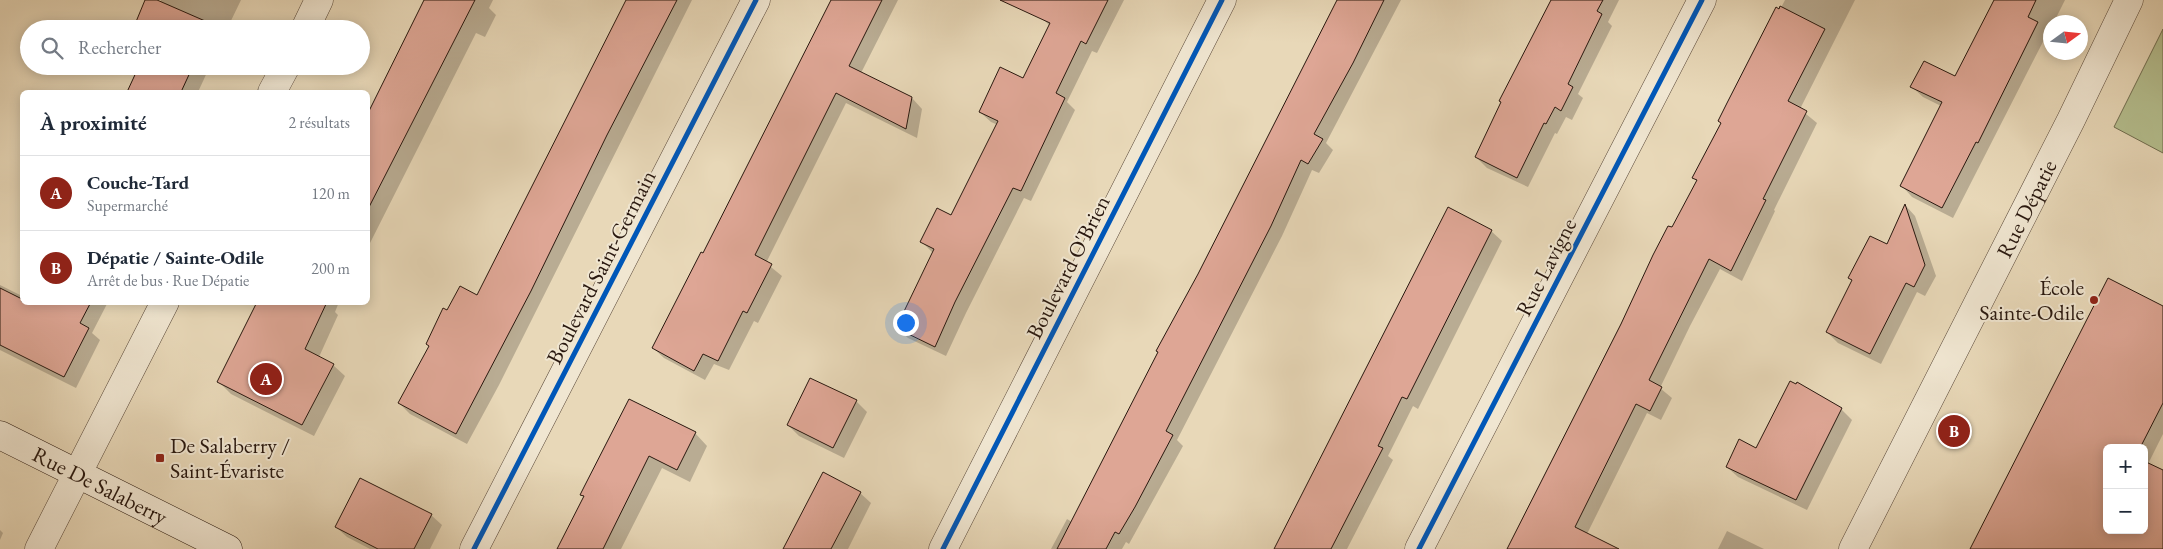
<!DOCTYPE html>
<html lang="fr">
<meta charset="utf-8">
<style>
body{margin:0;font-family:"EB Garamond",serif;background:#f2f2f3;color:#1f2937}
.controls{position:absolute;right:15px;bottom:15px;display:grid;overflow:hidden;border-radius:8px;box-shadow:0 2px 12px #0003}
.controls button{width:45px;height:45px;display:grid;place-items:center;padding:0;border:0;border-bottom:1px solid #e0e1e3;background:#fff;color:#1f2937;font:25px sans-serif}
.compass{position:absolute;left:2043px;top:15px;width:45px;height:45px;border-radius:50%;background:#fff;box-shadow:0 2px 12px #0003;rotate:75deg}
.you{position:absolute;left:905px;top:322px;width:18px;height:18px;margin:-12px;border:4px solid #fff;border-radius:50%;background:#1a73e8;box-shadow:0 0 0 8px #1a73e833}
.badge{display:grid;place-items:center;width:32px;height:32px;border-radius:50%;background:#8f2418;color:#fff;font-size:16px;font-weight:700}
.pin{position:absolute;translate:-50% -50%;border:2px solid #fff;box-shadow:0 1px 5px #0006}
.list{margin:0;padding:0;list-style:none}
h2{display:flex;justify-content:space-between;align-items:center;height:65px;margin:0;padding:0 20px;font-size:21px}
h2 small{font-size:16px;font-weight:400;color:#747a83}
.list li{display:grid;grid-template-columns:32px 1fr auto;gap:15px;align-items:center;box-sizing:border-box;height:75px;padding:0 20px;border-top:1px solid #e0e1e3}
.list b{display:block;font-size:19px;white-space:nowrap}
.list p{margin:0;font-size:16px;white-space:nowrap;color:#747a83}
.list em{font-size:16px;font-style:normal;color:#747a83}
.icon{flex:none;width:28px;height:28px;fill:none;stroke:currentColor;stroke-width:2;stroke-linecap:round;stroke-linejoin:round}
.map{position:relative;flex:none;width:2163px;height:549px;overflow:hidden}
.search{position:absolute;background:#fff;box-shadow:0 2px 12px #0003;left:20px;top:20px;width:350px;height:55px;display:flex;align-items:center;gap:12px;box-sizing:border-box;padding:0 18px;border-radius:28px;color:#747a83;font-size:19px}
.panel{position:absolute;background:#fff;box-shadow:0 2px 12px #0003;left:20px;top:90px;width:350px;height:215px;border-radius:8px}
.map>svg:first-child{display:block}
.green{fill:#b5bf8f;stroke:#6f6c4f}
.shadow{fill:#0003;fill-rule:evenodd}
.building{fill:#dea695;stroke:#29180f}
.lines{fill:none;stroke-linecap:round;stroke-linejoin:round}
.minor-casing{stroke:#594839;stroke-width:29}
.tertiary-casing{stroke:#594839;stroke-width:29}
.secondary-casing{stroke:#29180f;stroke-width:29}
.minor{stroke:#f0e6d1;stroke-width:28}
.tertiary{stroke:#f0e6d1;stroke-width:28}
.secondary{stroke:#f0e6d1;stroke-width:28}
.cycleway-casing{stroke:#f0e6d1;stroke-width:8}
.cycleway{stroke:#0057b8;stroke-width:5}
.poi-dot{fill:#8f2418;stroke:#f0e6d1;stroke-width:2}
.labels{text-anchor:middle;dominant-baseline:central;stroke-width:4;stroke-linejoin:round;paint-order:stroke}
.street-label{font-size:22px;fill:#29180f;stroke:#f0e6d1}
.poi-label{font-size:22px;fill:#29180f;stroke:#f0e6d1;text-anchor:end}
</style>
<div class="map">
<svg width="2163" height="549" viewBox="0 0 2163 549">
<rect width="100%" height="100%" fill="#e8d8b8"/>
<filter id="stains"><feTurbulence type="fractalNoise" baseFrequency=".004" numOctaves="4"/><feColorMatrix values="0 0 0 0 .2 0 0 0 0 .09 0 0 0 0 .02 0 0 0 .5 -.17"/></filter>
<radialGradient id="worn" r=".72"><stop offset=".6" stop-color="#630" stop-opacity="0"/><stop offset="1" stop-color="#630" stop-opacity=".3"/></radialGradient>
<path class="green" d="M2163,29V153L2114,127Z"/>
<g class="shadow">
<path d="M146,0L160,3L161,0H241L227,29H134Z"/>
<path d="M425,0H493L489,8L496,15L485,37L476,33L474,37L368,247V116Z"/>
<path d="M627,0H692L499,385L467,444L410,414L399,403L448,312L477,296Z"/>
<path d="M832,0H898L861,73L912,98L922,109L917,138L846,103L766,263L782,276L758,323L754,321L729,370L714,364L705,380L664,358L653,348L704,254Z"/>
<path d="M1052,0H1124L1097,53L1092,51L1067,102L1075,110L1031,201L1024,198L966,313L946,356L908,338L897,328L933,253L922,242L951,216L998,125L991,122L980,112L1024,80L1050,26L1043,19Z"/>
<path d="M1338,0H1401L1326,143L1333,150L1319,173L1312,170L1282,236L1177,440L1183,446L1129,544L1126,542L1122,549H1051L1067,519L1072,522Z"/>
<path d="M1551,0H1619L1608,22L1612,26L1578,94L1583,98L1572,120L1566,117L1557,134L1555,133L1528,187L1487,168L1476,157Z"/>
<path d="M1785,0H1855L1800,109L1817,123L1774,210L1775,211L1742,281L1720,269L1690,326L1660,388L1672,398L1661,420L1647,413L1587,534L1600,549H1507L1669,228L1673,229L1697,181L1693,178Z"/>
<path d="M1994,0H2065L2054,22H2050V28L1953,218L1912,197L1902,186L1941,106L1923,97L1912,87L1956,78Z"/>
<path d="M141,66H210L198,92H128Z"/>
<path d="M1906,206L1915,216L1936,276L1925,296L1917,292L1881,364L1838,343L1827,332L1853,281L1850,278L1887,246Z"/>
<path d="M1491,231L1502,241L1418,409L1413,406L1388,456L1393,460L1347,549H1276Z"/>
<path d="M0,285L20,295L22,289V302H108L92,333L100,340L76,388L0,350Z"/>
<path d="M272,302H339L335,312L338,315L319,357L333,365L345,376L314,436L231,394L219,382Z"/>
<path d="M2163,308V434L2148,464L2163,472V549H1972ZM2107,448H2144V530H2107Z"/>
<path d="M856,401L867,412L844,458L799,436L788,425Z"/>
<path d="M1841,409L1852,420L1807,510L1738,477L1727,467L1757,450Z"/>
<path d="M695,433L707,446L690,482L662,468L621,549H559L585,497L582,494L585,487Z"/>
<path d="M860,493L871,503L848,549H784Z"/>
<path d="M431,515L442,525L430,549H370L347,537L336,527Z"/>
<path d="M0,530L3,533L0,540Z"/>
<path d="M1727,531L1764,549H1718Z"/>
</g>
<g class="building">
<path d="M145,0H157L212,24L210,29H133Z"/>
<path d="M424,0H475L368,209V113Z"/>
<path d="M626,0H677L607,135L531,291L456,434L398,403L429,346L426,344L443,308L447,310L460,286L477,295Z"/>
<path d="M831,0H882L849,66L912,97L906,129L836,93L755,255L772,264L747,313L743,311L718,361L703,354L694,371L652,348L701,252L703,253Z"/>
<path d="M1000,0H1108L1086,44L1081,41L1056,93L1065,98L1021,191L1013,188L955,302L935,347L896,328L934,249L920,242L937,208L951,215L998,121L979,112L1000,67L1023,78L1050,23Z"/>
<path d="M1337,0H1384L1353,63L1314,134L1323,139L1308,164L1301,160L1271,226L1166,431L1173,435L1135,507L1119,534L1115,532L1106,549H1057L1158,352L1156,351L1198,274Z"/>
<path d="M1551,0H1603L1597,11L1602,14L1568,84L1573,87L1561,111L1555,107L1546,124L1544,123L1517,178L1475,157L1501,102L1499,101Z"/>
<path d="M1994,0H2036L2028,17L2038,22L1978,143L1976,142L1942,208L1900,186L1942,102L1910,87L1924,61L1955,76Z"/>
<path d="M1780,6L1825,29L1788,101L1807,111L1763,199L1766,200L1731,271L1709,259L1649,380L1662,387L1650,411L1636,404L1575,527L1619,549H1507L1621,324L1653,255L1668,226L1672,227L1697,180L1692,178L1721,123L1718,121L1727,103L1776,7L1779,9Z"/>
<path d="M139,66H193L181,92H127Z"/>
<path d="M1905,204L1925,265L1914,287L1906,283L1870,354L1826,332L1852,280L1848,278L1870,236L1887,244Z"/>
<path d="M1448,207L1492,230L1407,399L1402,397L1378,446L1383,448L1331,549H1274Z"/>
<path d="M2108,278L2163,306V403L2140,448H2107V530H2144V461L2163,470V549H1970Z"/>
<path d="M0,288L22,299V302H91L80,323L89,328L64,377L0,345Z"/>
<path d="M257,302H327L305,349L334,364L302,425L217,382Z"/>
<path d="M810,378L857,400L833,448L787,425Z"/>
<path d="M1790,381L1796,384L1797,382L1842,408L1796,500L1726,467L1739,439L1756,448Z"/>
<path d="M629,399L696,432L677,470L649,456L603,549H557L584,496L580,495L584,487Z"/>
<path d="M823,472L861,492L831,549H783Z"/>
<path d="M360,478L432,514L414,549H378L335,527Z"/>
</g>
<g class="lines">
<defs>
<g id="minor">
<path d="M305,29L319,0"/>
<path d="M272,92L286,66"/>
<path d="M39,549L165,302"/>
<path d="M474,549L756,0"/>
<path d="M1419,549L1702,0"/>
<path id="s1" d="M1853,549L2071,120L2129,0"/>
</g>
<path id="tertiary" d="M943,549L1222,0"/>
<g id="secondary">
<path id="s2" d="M0,435L228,549"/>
</g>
</defs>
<use href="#minor" class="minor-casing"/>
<use href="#tertiary" class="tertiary-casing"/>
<use href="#secondary" class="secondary-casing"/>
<use href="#minor" class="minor"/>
<use href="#tertiary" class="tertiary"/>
<use href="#secondary" class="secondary"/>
<defs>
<g id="cycleway">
<path d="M474,549L756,0"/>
<path d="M943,549L1222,0"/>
<path d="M1419,549L1702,0"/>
</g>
</defs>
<use href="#cycleway" class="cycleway-casing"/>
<use href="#cycleway" class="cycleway"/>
</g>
<g class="poi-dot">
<circle cx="2094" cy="300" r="5"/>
<rect x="155" y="453" width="10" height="10" rx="2.5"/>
</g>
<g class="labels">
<g class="street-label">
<text stroke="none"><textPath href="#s1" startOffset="382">Rue Dépatie</textPath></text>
<text transform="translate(601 267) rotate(-63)">Boulevard Saint-Germain</text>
<text transform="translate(1068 267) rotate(-63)">Boulevard O'Brien</text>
<text transform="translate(1546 267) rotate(-63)">Rue Lavigne</text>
<text stroke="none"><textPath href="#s2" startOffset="112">Rue De Salaberry</textPath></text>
</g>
<g class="poi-label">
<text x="2084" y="287">École<tspan x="2084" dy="25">Sainte-Odile</tspan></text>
<text x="170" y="445" text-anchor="start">De Salaberry /<tspan x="170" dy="25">Saint-Évariste</tspan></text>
</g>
</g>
<rect width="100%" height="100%" filter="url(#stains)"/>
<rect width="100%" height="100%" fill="url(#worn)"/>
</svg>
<div class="controls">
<button>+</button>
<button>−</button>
</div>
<svg class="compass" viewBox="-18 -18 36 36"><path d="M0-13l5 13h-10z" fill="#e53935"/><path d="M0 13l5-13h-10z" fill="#747a83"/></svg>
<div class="you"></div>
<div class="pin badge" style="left:266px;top:379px">A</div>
<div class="pin badge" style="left:1954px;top:431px">B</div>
<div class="search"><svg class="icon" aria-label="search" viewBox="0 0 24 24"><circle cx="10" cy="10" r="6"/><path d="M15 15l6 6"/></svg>Rechercher</div>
<section class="panel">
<h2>À proximité<small>2 résultats</small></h2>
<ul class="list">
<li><span class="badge">A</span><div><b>Couche-Tard</b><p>Supermarché</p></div><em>120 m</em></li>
<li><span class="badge">B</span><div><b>Dépatie / Sainte-Odile</b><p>Arrêt de bus · Rue Dépatie</p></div><em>200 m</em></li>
</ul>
</section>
</div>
